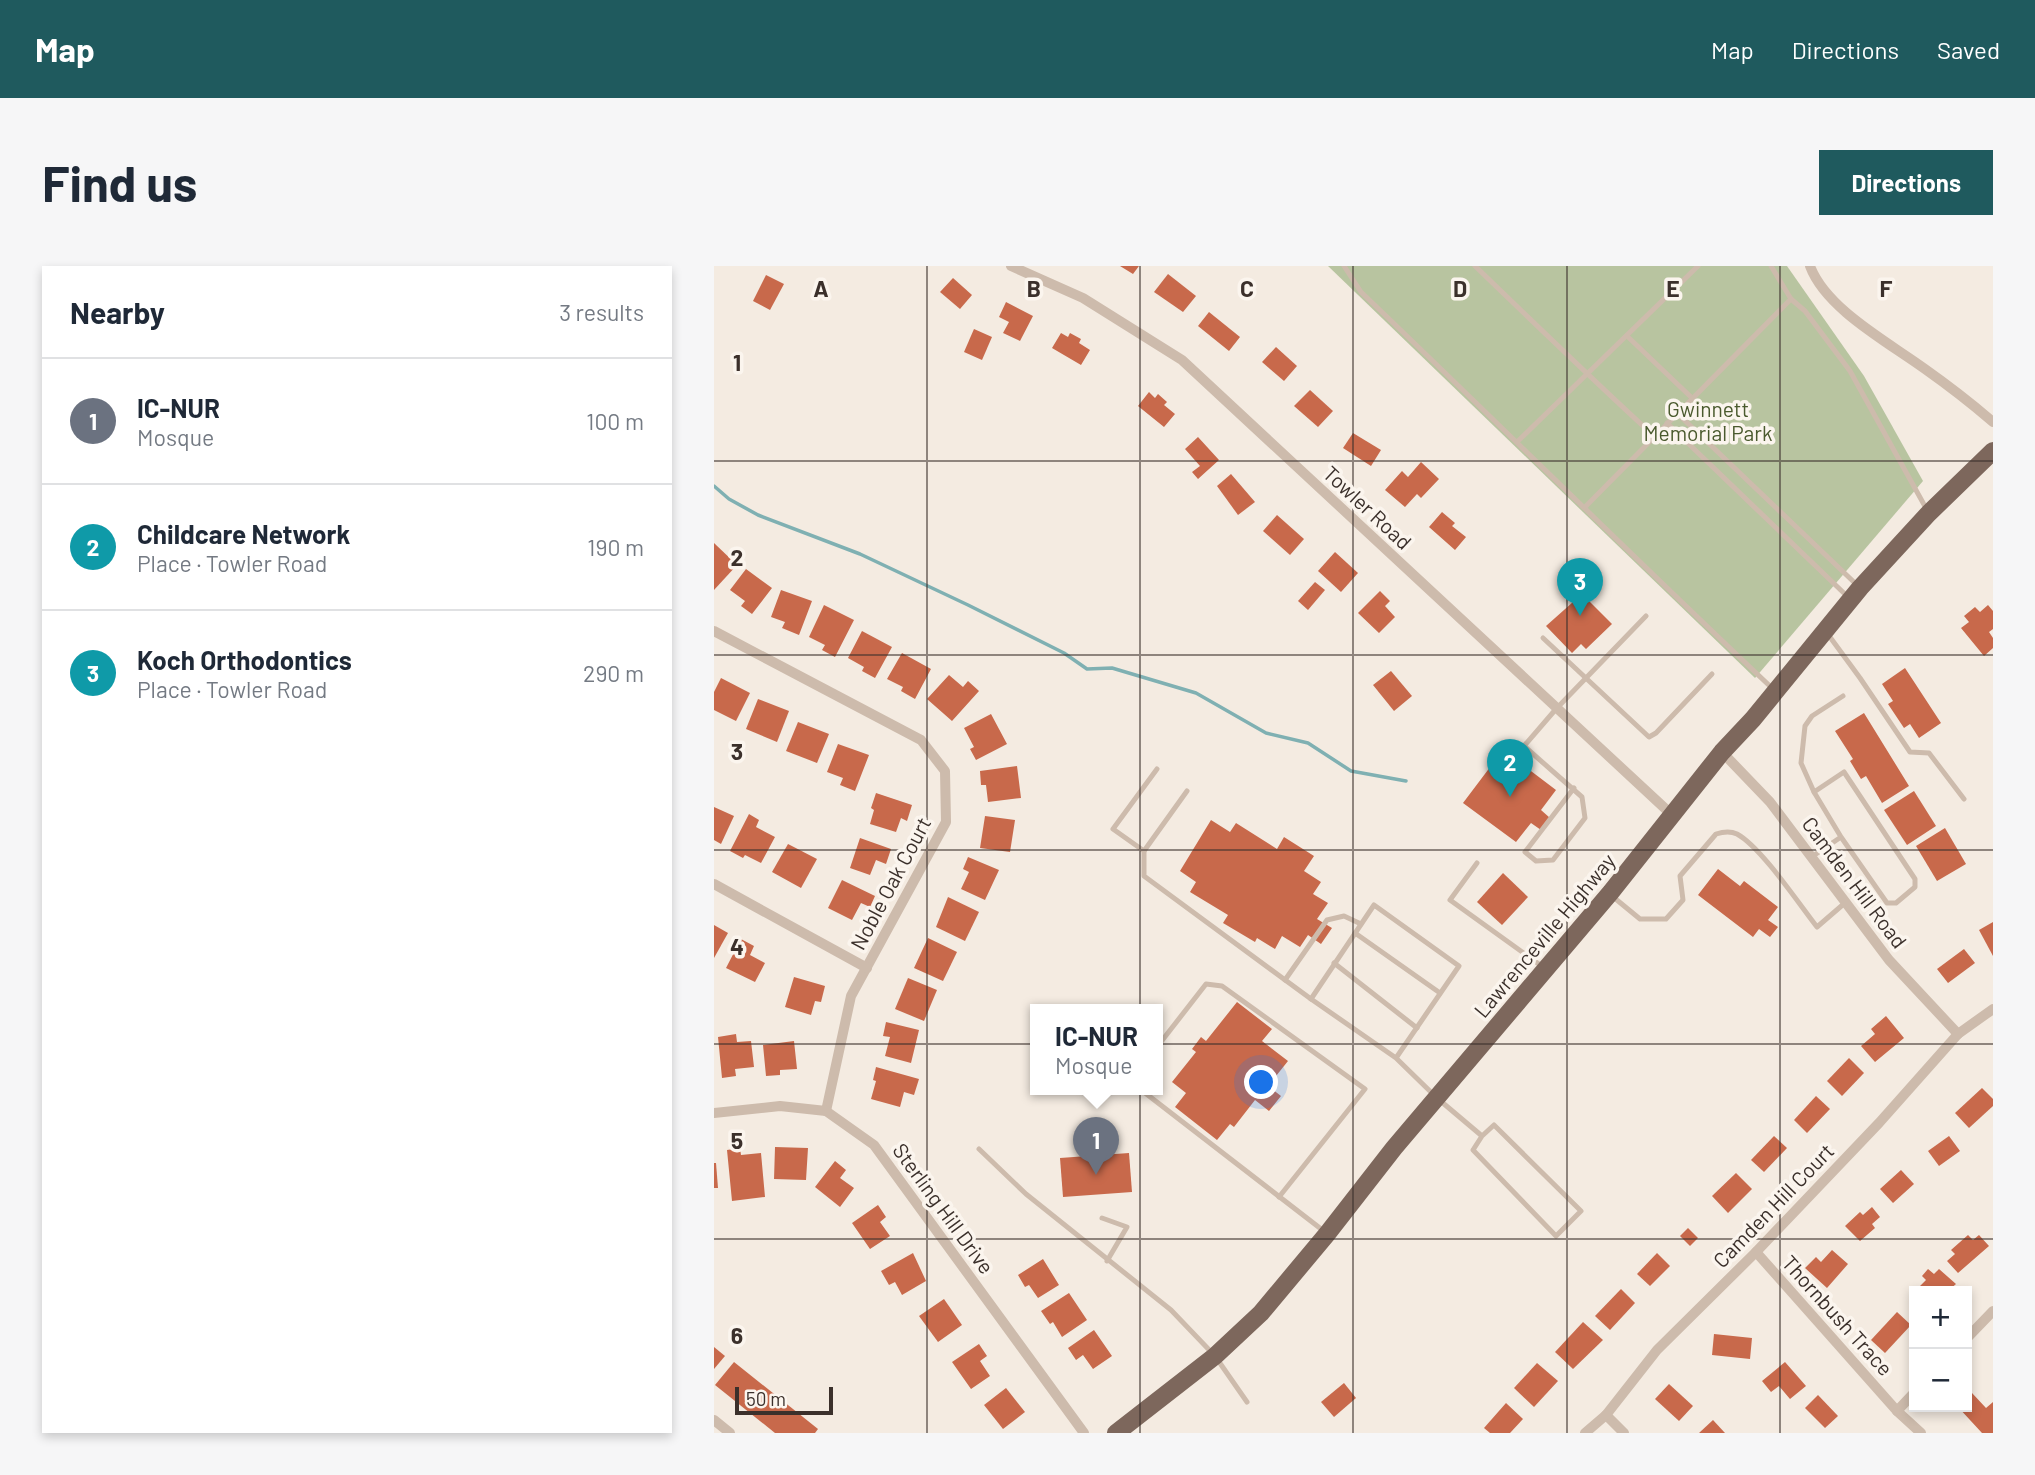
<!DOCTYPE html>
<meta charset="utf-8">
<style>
body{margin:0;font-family:Barlow,sans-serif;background:#f6f6f7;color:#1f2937}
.controls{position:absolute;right:21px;bottom:21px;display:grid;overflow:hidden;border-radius:0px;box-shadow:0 4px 10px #0003}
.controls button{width:63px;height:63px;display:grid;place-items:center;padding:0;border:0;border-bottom:2px solid #e0e1e3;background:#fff;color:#1f2937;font:35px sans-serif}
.scale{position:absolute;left:21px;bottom:18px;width:98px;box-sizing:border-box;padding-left:7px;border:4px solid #3b302b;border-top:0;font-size:19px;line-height:24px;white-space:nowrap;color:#3b302b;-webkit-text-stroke:5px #fbf5ee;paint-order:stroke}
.you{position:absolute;left:548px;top:817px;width:24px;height:24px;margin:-18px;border:5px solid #fff;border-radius:50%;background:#1a73e8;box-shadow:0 0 0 10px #1a73e833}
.badge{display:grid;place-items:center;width:46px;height:46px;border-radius:50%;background:#1f5a5e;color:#fff;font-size:23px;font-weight:700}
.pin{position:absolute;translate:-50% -58px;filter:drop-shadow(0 2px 4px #0008)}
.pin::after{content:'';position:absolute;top:37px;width:24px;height:21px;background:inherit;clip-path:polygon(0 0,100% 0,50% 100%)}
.popup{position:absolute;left:316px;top:738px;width:133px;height:91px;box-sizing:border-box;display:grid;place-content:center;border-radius:0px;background:#fff;filter:drop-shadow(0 2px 5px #0005);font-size:23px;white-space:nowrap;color:#747a83}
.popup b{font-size:26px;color:#1f2937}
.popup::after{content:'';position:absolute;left:50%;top:100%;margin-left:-14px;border:14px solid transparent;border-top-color:#fff}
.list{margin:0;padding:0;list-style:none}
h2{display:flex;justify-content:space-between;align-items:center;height:91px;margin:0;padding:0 28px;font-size:30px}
h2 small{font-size:23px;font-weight:400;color:#747a83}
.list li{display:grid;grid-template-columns:46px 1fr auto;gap:21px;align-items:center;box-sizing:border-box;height:126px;padding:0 28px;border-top:2px solid #e0e1e3}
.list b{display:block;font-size:26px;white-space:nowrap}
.list p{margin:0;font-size:23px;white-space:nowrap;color:#747a83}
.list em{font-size:23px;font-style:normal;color:#747a83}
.map{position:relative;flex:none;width:1279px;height:1167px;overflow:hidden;border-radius:0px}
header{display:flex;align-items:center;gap:42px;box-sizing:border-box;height:98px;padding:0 35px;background:#1f5a5e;color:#fff}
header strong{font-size:33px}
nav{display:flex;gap:38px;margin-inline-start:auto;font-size:24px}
.intro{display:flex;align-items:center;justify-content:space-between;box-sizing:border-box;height:168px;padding:0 42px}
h1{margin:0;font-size:49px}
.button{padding:18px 32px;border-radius:0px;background:#1f5a5e;color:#fff;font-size:24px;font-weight:700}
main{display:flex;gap:42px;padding:0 42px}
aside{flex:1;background:#fff;border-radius:0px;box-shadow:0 4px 10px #0003}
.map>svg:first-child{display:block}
.green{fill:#b8c4a0}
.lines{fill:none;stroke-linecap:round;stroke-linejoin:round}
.stream{stroke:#7fb0b2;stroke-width:3.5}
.building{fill:#c8694b}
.lane{stroke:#cdbbac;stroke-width:5}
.street{stroke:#cdbbac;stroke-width:10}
.primary{stroke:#7d675c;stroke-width:18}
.grid{fill:none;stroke:#3b302b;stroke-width:2;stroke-opacity:0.55}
.labels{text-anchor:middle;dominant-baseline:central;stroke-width:7;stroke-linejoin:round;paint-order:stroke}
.park-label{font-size:21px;fill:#4a5a2e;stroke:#fbf5ee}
.street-label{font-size:21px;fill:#3b302b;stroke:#fbf5ee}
.grid-label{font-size:23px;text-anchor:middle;font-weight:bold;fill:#3b302b;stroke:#fbf5ee;stroke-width:7;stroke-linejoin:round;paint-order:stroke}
</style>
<header>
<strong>Map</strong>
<nav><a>Map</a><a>Directions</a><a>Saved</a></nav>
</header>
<div class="intro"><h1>Find us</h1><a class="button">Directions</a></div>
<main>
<aside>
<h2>Nearby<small>3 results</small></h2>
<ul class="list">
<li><span class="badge" style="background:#6b7280">1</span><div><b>IC-NUR</b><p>Mosque</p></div><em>100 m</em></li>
<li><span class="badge" style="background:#0f9aa8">2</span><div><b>Childcare Network</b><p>Place · Towler Road</p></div><em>190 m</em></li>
<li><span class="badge" style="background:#0f9aa8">3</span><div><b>Koch Orthodontics</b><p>Place · Towler Road</p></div><em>290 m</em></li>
</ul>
</aside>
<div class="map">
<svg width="1279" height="1167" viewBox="0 0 1279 1167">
<rect width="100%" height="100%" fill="#f4ebe1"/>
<path class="green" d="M614,0H1073L1150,110L1209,215L1041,412Z"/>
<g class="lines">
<path class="stream" d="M0,220L15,233L44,249L146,288L254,339L350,387L373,403L398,402L482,427L552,467L594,477L637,505L692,515"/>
</g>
<g class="building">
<path d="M406,0H425L419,8Z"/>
<path d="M454,8L482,30L469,46L440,26Z"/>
<path d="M52,9L70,18L56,44L39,35Z"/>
<path d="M239,12L258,29L246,43L226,26Z"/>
<path d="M292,36L319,50L306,75L289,67L295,56L285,51Z"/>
<path d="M495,46L526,71L515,85L484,60Z"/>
<path d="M260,63L278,71L268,94L250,86Z"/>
<path d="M347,67L354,71L356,67L367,73L365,77L376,84L367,99L338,82Z"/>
<path d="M562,81L583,100L570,115L548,96Z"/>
<path d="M596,124L619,145L604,161L580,140Z"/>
<path d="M435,126L441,132L444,128L453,136L450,139L461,148L450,161L424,140Z"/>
<path d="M639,167L667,184L657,200L629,182Z"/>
<path d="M484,171L505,194L484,213L478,206L486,200L471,183Z"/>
<path d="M707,196L725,213L707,232L703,228L691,241L671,224L688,205L694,211Z"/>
<path d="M517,208L541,236L524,249L503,220Z"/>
<path d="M728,246L741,257L738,260L752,271L741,284L715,261Z"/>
<path d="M563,249L590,273L576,289L549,265Z"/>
<path d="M0,277L23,299L0,324Z"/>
<path d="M621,286L644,307L627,326L604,305Z"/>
<path d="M32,303L58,322L38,348L27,340L31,335L16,324Z"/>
<path d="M601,316L611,324L594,344L584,335Z"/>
<path d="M67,324L98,335L85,369L68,362L71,356L57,351Z"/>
<path d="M666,325L676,335L671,340L681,351L665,367L644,347Z"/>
<path d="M868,328L898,358L872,383L867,378L858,387L832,360Z"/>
<path d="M110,339L140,354L121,391L108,384L111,379L95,371Z"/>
<path d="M1274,339L1279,345V363L1275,366L1279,372V382L1270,390L1247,362L1255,356L1250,350L1261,341L1266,346Z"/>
<path d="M148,365L178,381L161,412L148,405L150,401L134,392Z"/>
<path d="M188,387L217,403L201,433L187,425L189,421L173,413Z"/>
<path d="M1191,402L1227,457L1205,472L1196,458L1190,462L1174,438L1179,435L1168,418Z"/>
<path d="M677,405L698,430L680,445L659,419Z"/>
<path d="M235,409L249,421L254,415L265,425L238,455L213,433Z"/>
<path d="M7,412L36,427L22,455L0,444V426Z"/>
<path d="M44,433L75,445L63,476L32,463Z"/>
<path d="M1150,447L1195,520L1168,537L1152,510L1147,513L1136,495L1139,493L1121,465Z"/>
<path d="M277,448L293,478L262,494L256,483L260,481L250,462Z"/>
<path d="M84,456L115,468L103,497L72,485Z"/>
<path d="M124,478L155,489L141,525L126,519L129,512L113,506Z"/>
<path d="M789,484L842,524L827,544L836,552L827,564L817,557L802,576L749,537Z"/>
<path d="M303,500L307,532L274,536L272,519H267L266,505Z"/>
<path d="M1200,525L1222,560L1193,579L1170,544Z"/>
<path d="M162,527L198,539L193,555L187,552L182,566L156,558L160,544L157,542Z"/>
<path d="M0,541L20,550L7,578L0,574Z"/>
<path d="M35,548L45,554L42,561L61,571L47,597L31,589L29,592L16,585Z"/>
<path d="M271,550L301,554L296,586L266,582Z"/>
<path d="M497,554L516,566L522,557L563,583L570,571L600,590L590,605L607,616L599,628L614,637L603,653L618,662L607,678L594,669L586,681L568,670L561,683L543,672L541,676L509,657L514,649L476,626L482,616L466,605Z"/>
<path d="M1231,562L1252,598L1223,615L1202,580Z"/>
<path d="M146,572L177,583L172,598L162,594L156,609L136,602Z"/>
<path d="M74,578L103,593L87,622L58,606Z"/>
<path d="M254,591L285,604L271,634L247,623L255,606L249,603Z"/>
<path d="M1004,603L1026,620L1030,615L1064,641L1054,654L1064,661L1056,671L1045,663L1039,671L984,629Z"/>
<path d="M789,607L814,631L788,659L763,636Z"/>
<path d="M128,614L161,630L156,641L147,637L138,654L114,642Z"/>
<path d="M234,631L265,646L251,675L222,661Z"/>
<path d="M1279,656V690L1265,664Z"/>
<path d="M0,659L14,667L0,692Z"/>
<path d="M214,672L243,686L229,715L200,702Z"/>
<path d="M27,673L40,680L36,689L51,697L41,716L12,702Z"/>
<path d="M1250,683L1261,697L1234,717L1223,703Z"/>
<path d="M80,711L111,720L107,736L101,735L97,749L71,741Z"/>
<path d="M194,712L223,724L210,755L181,743Z"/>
<path d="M523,736L558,763L548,775L574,795L554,820L567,830L555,845L541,834L520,861L516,858L503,874L461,841L472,827L458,816L482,786L478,783L487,771L492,775Z"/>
<path d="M1172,750L1190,772L1161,796L1147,780L1161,768L1157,763Z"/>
<path d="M172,756L205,764L197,797L171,790L176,771L169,770Z"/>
<path d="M22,768L23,776L37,775L40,801L21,803L22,810L8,812L4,771Z"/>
<path d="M80,775L83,803L66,804V809L52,810L49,779Z"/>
<path d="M1135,792L1150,807L1128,830L1113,815Z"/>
<path d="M162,801L205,813L200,829L190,826L186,841L157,833L162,815L159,814Z"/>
<path d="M1268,822L1279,833V840L1255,862L1241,847Z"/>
<path d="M1102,830L1116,843L1093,867L1080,854Z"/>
<path d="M1060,870L1073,882L1050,906L1037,894Z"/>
<path d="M1235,870L1246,885L1225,900L1214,885Z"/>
<path d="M61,881L94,882L92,914L60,913Z"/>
<path d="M26,882L27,889L47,887L51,931L18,935L13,884Z"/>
<path d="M415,887L418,926L349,931L346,892Z"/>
<path d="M121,895L132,904L126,912L140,922L126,941L101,921Z"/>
<path d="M0,897H2L4,922H0Z"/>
<path d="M1187,904L1200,918L1179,937L1166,923Z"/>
<path d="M1022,907L1038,923L1014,947L998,930Z"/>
<path d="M164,939L172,951L166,956L176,970L156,983L138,957Z"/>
<path d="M1158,941L1166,951L1158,958L1161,962L1146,975L1131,960L1146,946L1149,949Z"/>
<path d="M974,962L984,972L976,980L966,970Z"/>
<path d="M1254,969L1259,974L1265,969L1275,980L1244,1007L1233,995L1241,988L1237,984Z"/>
<path d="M1118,984L1134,998L1113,1022L1091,1002L1102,991L1107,996Z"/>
<path d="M199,987L212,1015L188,1029L181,1016L175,1019L167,1005Z"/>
<path d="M943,987L956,1000L936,1020L923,1008Z"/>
<path d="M329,993L345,1019L324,1032L315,1019L311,1021L304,1009Z"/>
<path d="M1214,1003L1220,1008L1225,1003L1242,1018L1234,1025H1201L1212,1014L1208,1010Z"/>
<path d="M907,1023L921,1037L896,1064L881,1050Z"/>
<path d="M355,1027L373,1054L348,1071L339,1056L336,1058L327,1045Z"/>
<path d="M230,1033L248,1059L224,1076L205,1050Z"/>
<path d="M1183,1046L1197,1059L1171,1087L1157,1074Z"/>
<path d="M869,1056L889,1074L859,1103L841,1086Z"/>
<path d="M380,1064L398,1090L379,1103L369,1089L362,1094L354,1082Z"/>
<path d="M1000,1068L1038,1072L1036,1093L998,1089Z"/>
<path d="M265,1078L273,1090L266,1095L276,1110L257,1123L238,1096Z"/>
<path d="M0,1081L11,1090L0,1103Z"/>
<path d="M20,1096L104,1163L101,1167H61L1,1119Z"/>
<path d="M1071,1096L1092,1120L1076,1133L1065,1120L1057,1126L1048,1115Z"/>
<path d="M823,1097L844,1115L820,1141L800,1122Z"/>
<path d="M630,1117L642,1132L620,1151L607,1136Z"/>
<path d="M955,1118L979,1140L965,1155L941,1133Z"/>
<path d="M292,1122L311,1146L289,1163L270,1139Z"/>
<path d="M1258,1127L1272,1142L1279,1136V1167H1268L1244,1141H1253V1132Z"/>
<path d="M1104,1129L1124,1150L1111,1162L1091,1142Z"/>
<path d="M792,1137L809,1153L796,1167H776L770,1162Z"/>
<path d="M999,1154L1011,1167H985Z"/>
</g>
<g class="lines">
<g class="lane">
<path d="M630,0L647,26C785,158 920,292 1059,423"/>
<path d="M761,0C820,57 879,114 940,170"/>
<path d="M1057,0L1077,33L1091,45L1136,105L1213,244"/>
<path d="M913,70L978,132"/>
<path d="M963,147L1144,320"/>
<path d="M953,157L1135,332"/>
<path d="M803,176L984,0"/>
<path d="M871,241L1077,33"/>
<path d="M1113,367L1146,412L1196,486L1215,487L1250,533"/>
<path d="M829,372L935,471L942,467L998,408"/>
<path d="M443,503L399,563L430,585V610L597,733"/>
<path d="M860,522L811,586L822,595L839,594L871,552L868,531L810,480L842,443L932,350"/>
<path d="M1100,526L1087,497L1091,460L1098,450L1129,430"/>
<path d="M430,585L473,525"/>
<path d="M1099,590L1127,571L1173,637H1182L1201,621V613L1130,506L1100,526L1127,571"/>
<path d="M763,597L736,634L829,701"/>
<path d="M898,630L926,653H952L969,634L966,610L1002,568C1008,566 1017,565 1023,568C1047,581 1085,638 1103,661L1132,636"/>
<path d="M641,667L726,727"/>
<path d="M620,697L703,762"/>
<path d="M571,714L613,654L630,650L647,658"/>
<path d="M443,781L492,718L508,720L651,823L565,931"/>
<path d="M682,792L597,733L660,639L745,700L682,792L723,832L768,870L780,859L867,945L842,970L759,884L768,870"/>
<path d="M426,823L611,966"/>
<path d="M265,883L312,928L457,1044L501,1090L533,1136"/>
<path d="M388,952L413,961L393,995"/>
</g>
<g class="street">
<path d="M297,0L369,32L468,94L957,548"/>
<path d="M1096,0C1112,43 1174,76 1211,103C1235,120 1257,137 1279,156"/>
<path d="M0,365L207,474L231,505L232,556L137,730L112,845"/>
<path d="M1008,486L1056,536L1175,694L1244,768"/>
<path d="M0,618L153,702"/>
<path d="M0,847L66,840L112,845L160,879L370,1167"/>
<path d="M1042,986L1183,1145L1207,1167"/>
<path d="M1253,1072L1279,1045"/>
<path d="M1183,1145L1200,1127"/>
<path d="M892,1149L910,1167"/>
<path d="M0,1154L16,1167"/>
<path d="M871,1167L892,1149L943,1084L1042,986L1165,857L1244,768L1279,743"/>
</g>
<path class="primary" d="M402,1167L501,1090L547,1047L613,968L680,882L897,626L1008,486L1039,453L1146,322L1215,247L1279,185"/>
</g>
<path class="grid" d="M213,0V1167M426,0V1167M639,0V1167M853,0V1167M1066,0V1167M0,195H1279M0,389H1279M0,584H1279M0,778H1279M0,973H1279"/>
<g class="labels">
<g class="park-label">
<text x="994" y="142">Gwinnett<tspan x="994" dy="24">Memorial Park</tspan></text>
</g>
<g class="street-label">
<text transform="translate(654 241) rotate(43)">Towler Road</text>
<text transform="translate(1141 616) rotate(53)">Camden Hill Road</text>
<text transform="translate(176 617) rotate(-62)">Noble Oak Court</text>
<text transform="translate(830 669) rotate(-50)">Lawrenceville Highway</text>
<text transform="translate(1059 939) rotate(-46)">Camden Hill Court</text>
<text transform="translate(230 942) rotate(54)">Sterling Hill Drive</text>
<text transform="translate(1124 1049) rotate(48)">Thornbush Trace</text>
</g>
</g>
<g class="grid-label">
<text x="107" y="31">A</text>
<text x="320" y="31">B</text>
<text x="533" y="31">C</text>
<text x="746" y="31">D</text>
<text x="959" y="31">E</text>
<text x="1172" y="31">F</text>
<text x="23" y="105">1</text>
<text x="23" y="300">2</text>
<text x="23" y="494">3</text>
<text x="23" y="689">4</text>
<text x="23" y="883">5</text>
<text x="23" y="1078">6</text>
</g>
</svg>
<div class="controls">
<button>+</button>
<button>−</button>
</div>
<div class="scale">50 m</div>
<div class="you"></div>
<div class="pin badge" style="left:382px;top:909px;background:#6b7280">1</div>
<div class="popup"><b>IC-NUR</b>Mosque</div>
<div class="pin badge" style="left:796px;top:531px;background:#0f9aa8">2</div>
<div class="pin badge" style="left:866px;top:350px;background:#0f9aa8">3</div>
</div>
</main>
